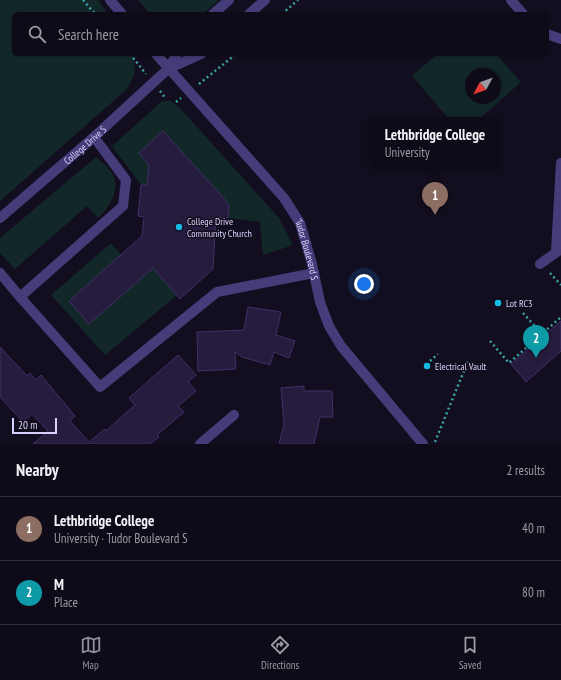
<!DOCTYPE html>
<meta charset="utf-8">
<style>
body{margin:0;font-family:"PT Sans Narrow",sans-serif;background:#1c1824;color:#f1f3f6}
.compass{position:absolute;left:465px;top:68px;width:36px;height:36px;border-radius:50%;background:#0e0a17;box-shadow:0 1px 3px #0004;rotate:229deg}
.scale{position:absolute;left:12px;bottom:10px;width:45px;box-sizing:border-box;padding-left:4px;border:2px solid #d9d0fb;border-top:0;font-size:11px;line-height:14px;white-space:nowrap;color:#d9d0fb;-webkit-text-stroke:3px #130e1f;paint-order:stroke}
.you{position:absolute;left:364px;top:284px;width:14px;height:14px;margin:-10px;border:3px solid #fff;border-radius:50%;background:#1a73e8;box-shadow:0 0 0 6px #1a73e833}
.badge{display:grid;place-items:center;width:26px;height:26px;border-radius:50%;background:#8c9099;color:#fff;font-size:13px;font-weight:700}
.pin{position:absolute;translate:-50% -33px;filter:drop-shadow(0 1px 2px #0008)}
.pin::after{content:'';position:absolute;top:21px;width:14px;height:12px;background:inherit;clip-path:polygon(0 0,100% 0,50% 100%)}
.popup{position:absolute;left:370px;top:117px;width:130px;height:52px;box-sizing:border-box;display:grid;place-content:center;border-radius:6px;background:#0e0a17;filter:drop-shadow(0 1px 3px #0005);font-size:13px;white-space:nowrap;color:#9b9aa1}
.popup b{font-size:15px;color:#f1f3f6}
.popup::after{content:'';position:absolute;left:50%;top:100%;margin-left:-8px;border:8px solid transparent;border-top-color:#0e0a17}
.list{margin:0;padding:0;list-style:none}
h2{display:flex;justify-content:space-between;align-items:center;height:52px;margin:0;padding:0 16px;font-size:17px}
h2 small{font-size:13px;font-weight:400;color:#9b9aa1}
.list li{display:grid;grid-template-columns:26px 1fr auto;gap:12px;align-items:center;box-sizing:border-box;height:64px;padding:0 16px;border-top:1px solid #2e2b36}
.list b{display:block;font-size:15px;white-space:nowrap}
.list p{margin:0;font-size:13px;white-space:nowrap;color:#9b9aa1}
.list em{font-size:13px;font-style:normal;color:#9b9aa1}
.icon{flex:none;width:22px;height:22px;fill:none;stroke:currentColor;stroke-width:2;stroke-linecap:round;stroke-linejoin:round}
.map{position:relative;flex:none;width:561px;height:444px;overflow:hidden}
.search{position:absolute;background:#0e0a17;box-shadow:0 1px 3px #0004;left:12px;right:12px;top:12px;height:44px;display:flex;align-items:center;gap:10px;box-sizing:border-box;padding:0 14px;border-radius:6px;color:#9b9aa1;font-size:15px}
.sheet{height:180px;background:#0e0a17}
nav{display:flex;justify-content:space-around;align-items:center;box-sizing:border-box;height:56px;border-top:1px solid #2e2b36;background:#0e0a17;font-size:11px;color:#9b9aa1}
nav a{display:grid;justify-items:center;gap:2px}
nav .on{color:#8c9099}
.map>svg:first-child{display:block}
.green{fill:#122728;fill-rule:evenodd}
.building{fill:#261c3e;stroke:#403068}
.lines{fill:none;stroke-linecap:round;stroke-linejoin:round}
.path{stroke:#38a4a7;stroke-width:2.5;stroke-dasharray:2 3;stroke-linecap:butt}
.minor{stroke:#453d7a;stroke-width:10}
.poi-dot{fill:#14bce4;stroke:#130e1f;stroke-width:1.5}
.labels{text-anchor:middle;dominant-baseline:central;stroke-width:3;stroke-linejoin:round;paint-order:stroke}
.street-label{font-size:10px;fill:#d9d0fb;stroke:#130e1f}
.poi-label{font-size:10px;fill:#d9d0fb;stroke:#130e1f;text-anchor:start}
</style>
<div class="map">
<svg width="561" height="444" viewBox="0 0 561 444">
<rect width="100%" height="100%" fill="#130e1f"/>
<g class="green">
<path d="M0,0H98L108,14H14V54H134L135,73L127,89L0,201Z"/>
<path d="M138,0H219L203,14H150Z"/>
<path d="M437,54H496L521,82L478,120H450L412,76ZM471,74H495V98H471Z"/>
<path d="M166,101H171L179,107L279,218L293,245L263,255L260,222L228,218L229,204L163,131L139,153L149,165L147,185H141L112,146L161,102Z"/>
<path d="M96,157C101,161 108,167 112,173C121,188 110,208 98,218L87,206L15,269L0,253V238Z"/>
<path d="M111,243L121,255L69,301L89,324L153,268L177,295L105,355L51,295Z"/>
</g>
<g class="building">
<path d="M163,131L229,204L228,218H216L213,269L180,299L153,268L89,324L69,301L142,236L144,217L138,216L141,185H147L149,165L139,153Z"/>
<path d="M248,307L281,312L276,335L295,341L289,358L274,352L270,365L242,357L235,352L236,369L198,371L197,332L244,330Z"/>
<path d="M561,321V351L526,382L511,364Z"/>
<path d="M0,347L27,376L30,373L36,380L41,375L75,416L70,421L89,442L105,429L106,431L135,405L129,398L178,355L196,375L188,382L196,391L178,406L184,412L157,435L159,437L150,444H33L48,431L32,414L23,422L0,397Z"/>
<path d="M304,386V391H332L333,417H320L314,444H279L284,424L281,388Z"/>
</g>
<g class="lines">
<g class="path">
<path d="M83,0L95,14"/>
<path d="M282,14L298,0"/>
<path d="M130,54L146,74"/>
<path d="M199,84L236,54"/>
<path d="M160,91L166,99"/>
<path d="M176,102L181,98"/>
<path d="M550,273L561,285"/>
<path d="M523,313L542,334"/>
<path d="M490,341L509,363L561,317"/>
<path d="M430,361L438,354"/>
<path d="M435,442L468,361"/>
</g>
<g class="minor">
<path d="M110,0L122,14"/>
<path d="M511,0L523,14"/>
<path d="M213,14L229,0"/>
<path d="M249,14L265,0"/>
<path d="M547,34L561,39"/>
<path id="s1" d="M156,54L284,198L300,223L312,264L320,302L329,326L341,346L423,444"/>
<path d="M168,69L201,54"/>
<path id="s2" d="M0,218L94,137L168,69L177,54"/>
<path d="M556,251L561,163"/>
<path d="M540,264L561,249"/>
<path d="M0,273L20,297L123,206L126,180L94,137"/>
<path d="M20,297L100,387L217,292L314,273"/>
<path d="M200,444L234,415"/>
</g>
</g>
<g class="poi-dot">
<circle cx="179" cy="227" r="4"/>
<circle cx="498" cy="303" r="4"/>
<circle cx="427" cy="366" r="4"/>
</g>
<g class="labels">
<g class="street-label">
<text stroke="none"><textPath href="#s2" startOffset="112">College Drive S</textPath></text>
<text stroke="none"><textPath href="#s1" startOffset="250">Tudor Boulevard S</textPath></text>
</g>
<g class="poi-label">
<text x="187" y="221">College Drive<tspan x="187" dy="12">Community Church</tspan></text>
<text x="506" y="303">Lot RC3</text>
<text x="435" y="366">Electrical Vault</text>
</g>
</g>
</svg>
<svg class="compass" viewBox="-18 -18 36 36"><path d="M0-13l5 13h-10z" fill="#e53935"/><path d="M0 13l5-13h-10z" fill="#9b9aa1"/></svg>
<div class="scale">20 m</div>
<div class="you"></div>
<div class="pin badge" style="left:435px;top:215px;background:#8d6e63">1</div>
<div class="popup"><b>Lethbridge College</b>University</div>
<div class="pin badge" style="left:536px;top:358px;background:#0f9aa8">2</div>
<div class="search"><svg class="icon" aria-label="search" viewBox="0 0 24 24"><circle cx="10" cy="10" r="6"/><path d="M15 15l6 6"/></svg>Search here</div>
</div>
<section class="sheet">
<h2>Nearby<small>2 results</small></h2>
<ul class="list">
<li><span class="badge" style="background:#8d6e63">1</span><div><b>Lethbridge College</b><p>University · Tudor Boulevard S</p></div><em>40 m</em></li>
<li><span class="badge" style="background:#0f9aa8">2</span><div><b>M</b><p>Place</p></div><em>80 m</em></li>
</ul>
</section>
<nav>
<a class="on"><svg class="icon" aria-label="map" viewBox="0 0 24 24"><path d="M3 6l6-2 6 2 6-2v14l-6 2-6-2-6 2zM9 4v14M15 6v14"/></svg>Map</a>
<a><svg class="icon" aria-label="directions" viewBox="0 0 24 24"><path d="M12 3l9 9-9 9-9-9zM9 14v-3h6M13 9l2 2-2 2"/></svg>Directions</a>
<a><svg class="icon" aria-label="saved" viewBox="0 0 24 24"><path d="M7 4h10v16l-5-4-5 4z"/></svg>Saved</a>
</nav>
